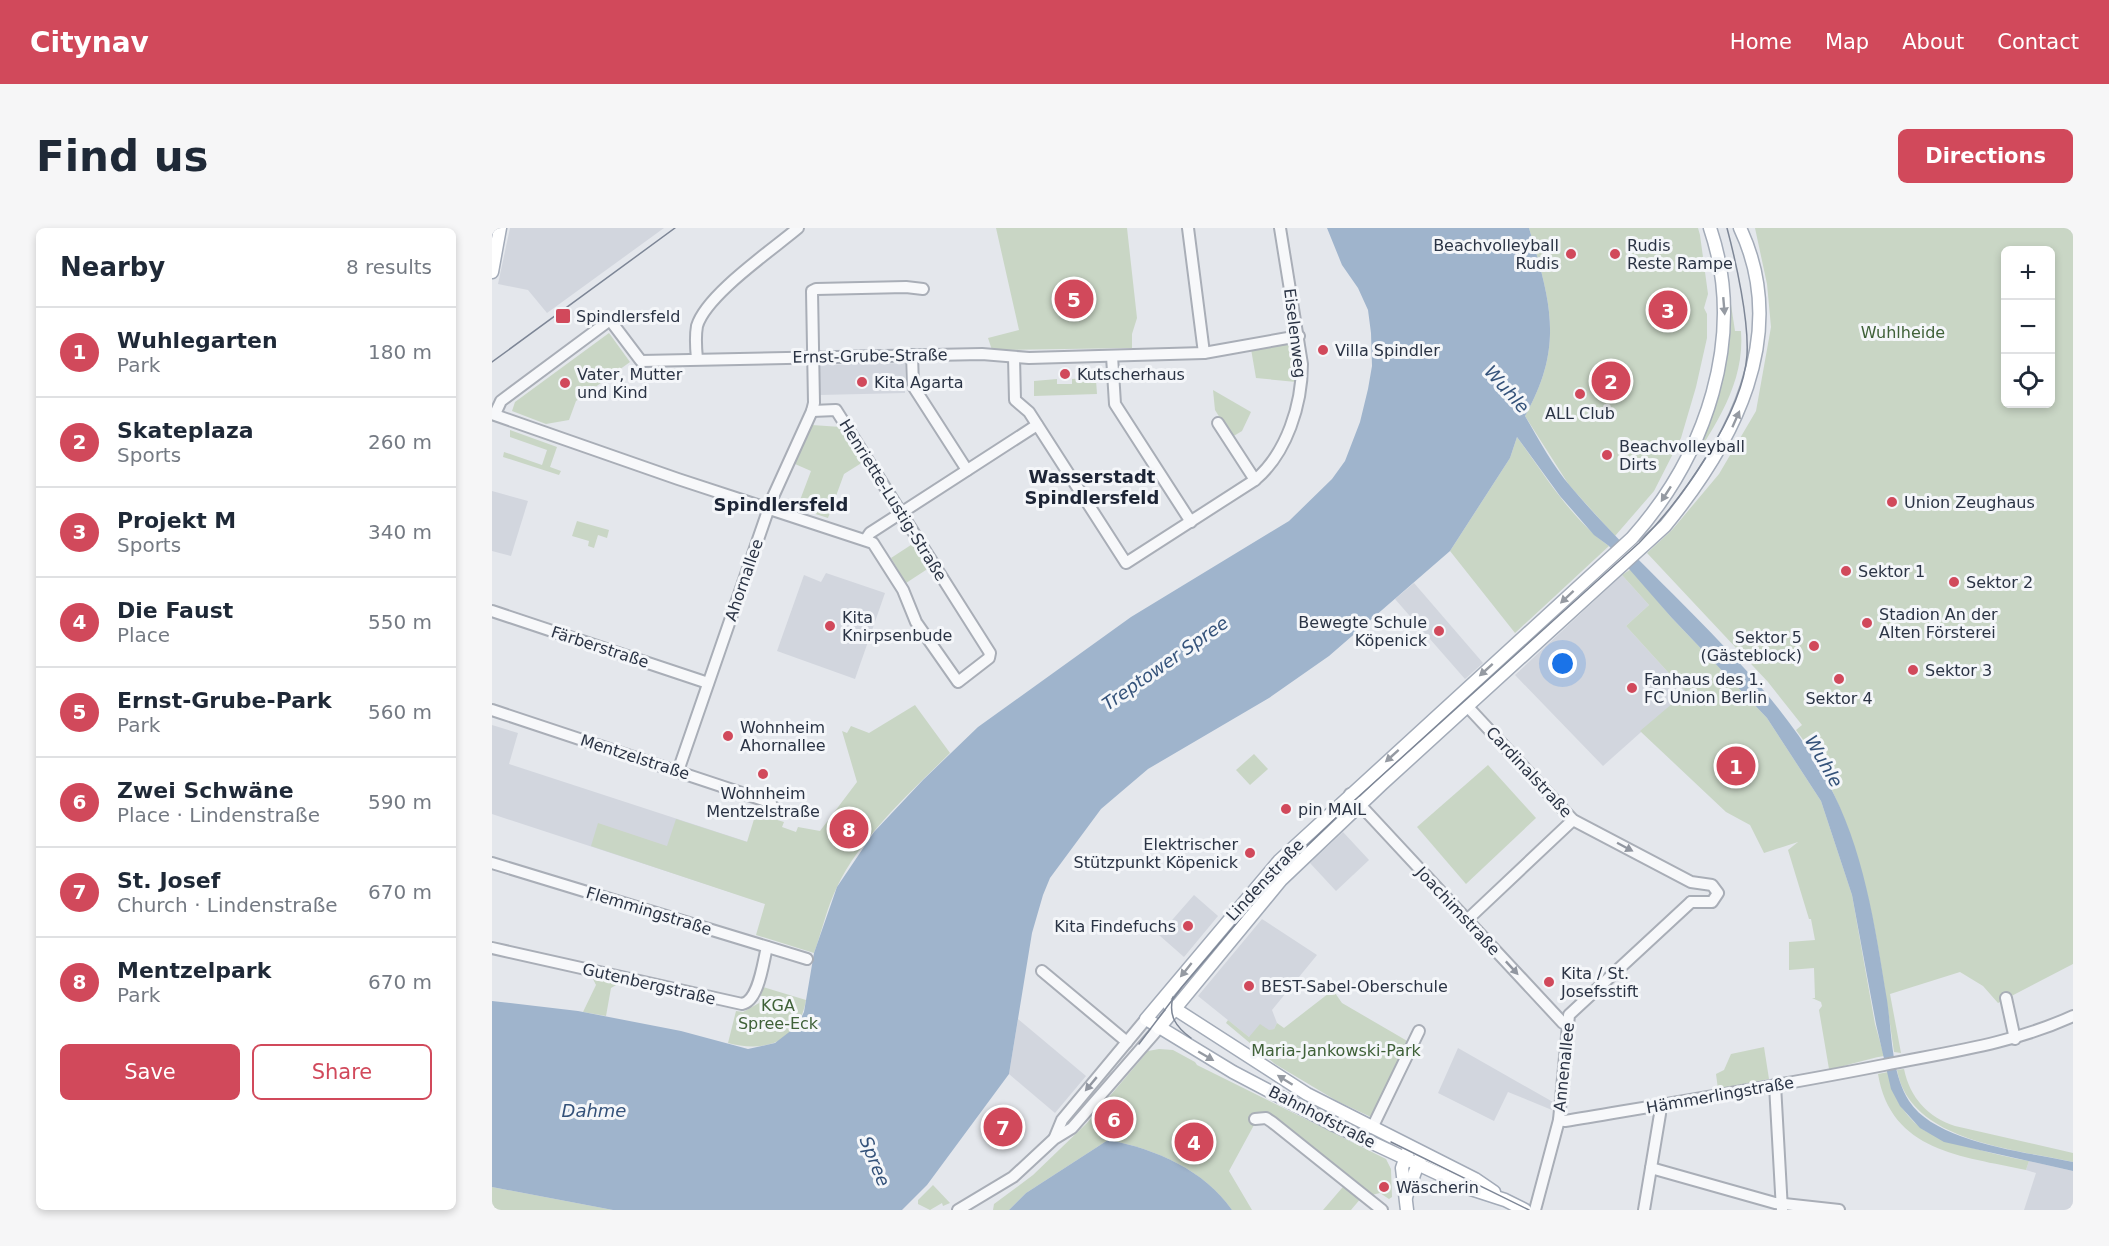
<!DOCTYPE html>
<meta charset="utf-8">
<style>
body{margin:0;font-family:"DejaVu Sans",sans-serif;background:#f6f6f7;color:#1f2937}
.controls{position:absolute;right:18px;top:18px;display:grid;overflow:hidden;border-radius:9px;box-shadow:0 3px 9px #0003}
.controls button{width:54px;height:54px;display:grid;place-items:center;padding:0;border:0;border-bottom:2px solid #e0e1e3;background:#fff;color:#1f2937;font:30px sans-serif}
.you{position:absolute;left:1071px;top:436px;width:21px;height:21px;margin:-15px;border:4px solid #fff;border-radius:50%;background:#1a73e8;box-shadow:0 0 0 9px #1a73e833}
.badge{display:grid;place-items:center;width:39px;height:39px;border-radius:50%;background:#d1495b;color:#fff;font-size:20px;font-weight:700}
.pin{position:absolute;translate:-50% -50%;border:3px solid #fff;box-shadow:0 2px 6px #0006}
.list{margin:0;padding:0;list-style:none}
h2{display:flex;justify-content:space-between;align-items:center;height:78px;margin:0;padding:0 24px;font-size:26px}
h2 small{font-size:20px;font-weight:400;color:#747a83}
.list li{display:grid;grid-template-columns:39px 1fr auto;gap:18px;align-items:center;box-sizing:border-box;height:90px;padding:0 24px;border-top:2px solid #e0e1e3}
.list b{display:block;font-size:22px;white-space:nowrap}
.list p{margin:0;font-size:20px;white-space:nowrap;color:#747a83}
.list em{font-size:20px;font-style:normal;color:#747a83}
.actions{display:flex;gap:12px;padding:18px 24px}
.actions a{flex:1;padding:14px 0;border:2px solid #d1495b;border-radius:9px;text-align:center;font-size:21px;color:#d1495b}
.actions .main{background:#d1495b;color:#fff}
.icon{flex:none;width:33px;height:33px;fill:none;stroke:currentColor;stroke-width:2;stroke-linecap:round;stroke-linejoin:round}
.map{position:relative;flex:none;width:1581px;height:982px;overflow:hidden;border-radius:9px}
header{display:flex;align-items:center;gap:36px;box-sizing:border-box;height:84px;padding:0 30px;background:#d1495b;color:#fff}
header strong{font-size:28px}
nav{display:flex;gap:33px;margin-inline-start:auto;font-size:21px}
.intro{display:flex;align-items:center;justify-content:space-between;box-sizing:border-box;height:144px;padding:0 36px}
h1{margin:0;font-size:42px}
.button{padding:15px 27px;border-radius:9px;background:#d1495b;color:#fff;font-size:21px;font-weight:700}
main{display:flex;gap:36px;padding:0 36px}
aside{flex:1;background:#fff;border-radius:9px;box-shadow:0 3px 9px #0003}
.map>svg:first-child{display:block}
.built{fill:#d2d6de}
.green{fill:#c9d6c5;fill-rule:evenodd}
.water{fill:#9fb4cc}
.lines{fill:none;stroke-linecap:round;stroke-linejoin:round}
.minor-casing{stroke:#a9aeb7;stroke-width:14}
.major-casing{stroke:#a3abb8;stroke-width:15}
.minor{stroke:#f7f8fa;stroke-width:10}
.major{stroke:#fff;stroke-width:12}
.tram{stroke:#7d8696;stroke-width:1.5}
.oneway{fill:#959aa2}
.oneway2{fill:#9196a0}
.poi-dot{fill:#d1495b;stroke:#f4f6f9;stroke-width:2}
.labels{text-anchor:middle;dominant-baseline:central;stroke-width:6;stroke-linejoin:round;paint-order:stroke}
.poi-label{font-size:16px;fill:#2b3445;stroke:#f4f6f9;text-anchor:start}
.park-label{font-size:16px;fill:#3f6138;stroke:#f4f6f9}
.street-label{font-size:16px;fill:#2b3445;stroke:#f4f6f9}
.water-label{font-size:18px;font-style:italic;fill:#34527a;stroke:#f4f6f9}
.neighbourhood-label{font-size:18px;font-weight:bold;fill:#1d2536;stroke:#f4f6f9}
</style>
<header>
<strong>Citynav</strong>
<nav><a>Home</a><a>Map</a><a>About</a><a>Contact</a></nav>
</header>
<div class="intro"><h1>Find us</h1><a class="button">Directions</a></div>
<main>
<aside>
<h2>Nearby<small>8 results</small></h2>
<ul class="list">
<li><span class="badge">1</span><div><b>Wuhlegarten</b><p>Park</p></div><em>180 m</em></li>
<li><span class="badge">2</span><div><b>Skateplaza</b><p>Sports</p></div><em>260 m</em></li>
<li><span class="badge">3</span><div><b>Projekt M</b><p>Sports</p></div><em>340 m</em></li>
<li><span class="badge">4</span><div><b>Die Faust</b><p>Place</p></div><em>550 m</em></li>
<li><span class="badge">5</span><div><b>Ernst-Grube-Park</b><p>Park</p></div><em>560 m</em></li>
<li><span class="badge">6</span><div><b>Zwei Schwäne</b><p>Place · Lindenstraße</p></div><em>590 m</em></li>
<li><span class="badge">7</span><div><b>St. Josef</b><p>Church · Lindenstraße</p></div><em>670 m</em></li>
<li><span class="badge">8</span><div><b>Mentzelpark</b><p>Park</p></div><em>670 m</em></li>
</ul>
<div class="actions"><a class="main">Save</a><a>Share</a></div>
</aside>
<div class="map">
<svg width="1581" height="982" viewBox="0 0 1581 982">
<rect width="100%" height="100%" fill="#e4e7ec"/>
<g class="built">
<path d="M18,0H172L55,85L36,62L6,56Z"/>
<path d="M413,135V165L328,167L327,137Z"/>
<path d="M0,263L36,273L19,328L0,323Z"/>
<path d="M334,345L393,365L363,451L285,423L312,347L329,354Z"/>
<path d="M1130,347L1157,377L1134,398L1194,464L1111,538L1023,447Z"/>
<path d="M922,355L991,435L973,451L903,371Z"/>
<path d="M0,497L26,505L17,536L299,628L274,676L0,586Z"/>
<path d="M851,604L877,632L844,663L818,635Z"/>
<path d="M702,667L726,688L692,729L667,707Z"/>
<path d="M770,691L825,727L780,782L785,795L782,801L757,809L706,768Z"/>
<path d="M526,791L594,848L563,885L517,846Z"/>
<path d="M966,820L1061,874L1060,882L1016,864L1002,893L946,865Z"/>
<path d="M1537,933L1581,943V982H1532L1544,945L1534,942Z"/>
</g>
<g class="green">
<path d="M504,0H635L645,90L640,106V120L500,122L496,110L527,102Z"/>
<path d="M1037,0H1206L1208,7L1216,66L1212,80L1215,86V110L1204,159L1189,210L1162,263L1123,308L1077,257L1033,188C1073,117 1058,73 1037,0Z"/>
<path d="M1263,0H1581V736L1506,775L1491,758L1468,744L1398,766L1409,825L1402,824C1386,714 1373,594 1304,502L1310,497L1276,454L1155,325L1180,302L1227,246L1264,183L1279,99L1275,56ZM1514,22H1558V176H1514Z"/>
<path d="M1233,37L1243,103H1249C1253,156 1223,197 1196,241C1233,172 1240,113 1233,37Z"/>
<path d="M117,105L138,134L84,173L77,192L54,196L20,183L23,174Z"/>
<path d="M798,114L802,117L804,154L764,150L759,121Z"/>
<path d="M596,150L604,152L605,166L542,168V153L565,151V156H580V151Z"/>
<path d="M721,162L759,184L750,203L740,209L723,182Z"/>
<path d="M320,197L349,199L371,234L352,246L336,290L305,280L319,243L303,236Z"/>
<path d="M18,202L65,219L58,239L69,243L67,247L11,229L12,224L50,237L55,222L18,209Z"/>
<path d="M1025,209C1053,247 1079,291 1117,318L1023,405L958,323L1018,230Z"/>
<path d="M85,293L117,302L115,310L106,307L102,320L96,318L97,313L80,308Z"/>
<path d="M422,315L437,340L414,355L399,330Z"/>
<path d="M1139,341L1179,389L1275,490L1329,573L1360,667L1383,796L1392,828C1373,831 1356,838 1337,841L1327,782L1330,778L1329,774L1320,770H1323L1322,740L1297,742V714L1323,712L1319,691H1317L1296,622L1306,614L1272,625L1258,597L1234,584L1148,503L1194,464L1134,398L1157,377L1130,347Z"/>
<path d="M423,477L458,525C418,565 370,607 345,659C335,679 330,703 322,725L264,707L273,676L99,618L106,595L175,618L184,591L255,614L267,575L273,583L272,588L292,594L290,599L304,604L306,599L328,603L365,554L350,503L355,505L359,498L377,505Z"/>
<path d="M762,526L776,541L758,557L744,542Z"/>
<path d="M996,537L1044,590L974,656L925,599Z"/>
<path d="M101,751L126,756L119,760L114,788L91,784L104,757Z"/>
<path d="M271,759L314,772C307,814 273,825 236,815L244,783L251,784L267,775Z"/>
<path d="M841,762L850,775L917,814L881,890L845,873L783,836L734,795L736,792L757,809L768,796L777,802L782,801L785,795L792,800Z"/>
<path d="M1272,819L1277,851L1226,861L1224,846L1232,842L1239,826Z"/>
<path d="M667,821L681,822L703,834L705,837L894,931L899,941L900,969L897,971L888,965L880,967L875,963L859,982H831L856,953L768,886L737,943L760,982H740C712,942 664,921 616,912L534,965L517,982H501L502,976L541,947L595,895L656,823Z"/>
<path d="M1412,841C1418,870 1436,889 1463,898L1581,925V934C1523,921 1418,914 1405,842Z"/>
<path d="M1396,844C1400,866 1410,885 1429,900C1446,913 1513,929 1537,933L1534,942C1470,928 1399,924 1386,846Z"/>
<path d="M441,957L458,975L451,978L450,975L438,982L426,976V972Z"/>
<path d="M0,959L121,982H0Z"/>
</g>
<g class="water">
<path d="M835,0H1037C1058,73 1073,117 1033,188C1047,212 1061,238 1079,259C1161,356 1274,441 1335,553C1372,620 1383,698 1395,772C1400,805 1399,844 1417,873C1444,915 1535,924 1581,934V943L1452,914L1428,900L1408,878L1399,861L1384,796L1360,667L1329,573L1275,490L1179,389L1117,318L1102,307L1068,268L1025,209L1018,230L958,323L837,428L777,470L656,541L609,581L558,650L551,667L540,705L517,846L435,957L410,982H121L0,959V773L86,783L189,803L256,821L283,815L305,798L312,784L322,725L345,659L382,604L431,552L486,499L639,389L797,293L840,251L853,233L868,194L876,161L880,138L879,105L876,82L866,60L850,37Z"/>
<path d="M616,912C664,921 712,942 740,982H517L534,965Z"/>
</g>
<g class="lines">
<defs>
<g id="minor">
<path d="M696,0L712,125"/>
<path d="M420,127L421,158L475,242"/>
<path d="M620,128L623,176L699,294"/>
<path d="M522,129L523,172L537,184L634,335L763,252C795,225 810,176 810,136L788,0"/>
<path d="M205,131C204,121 203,109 205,98C214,67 280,22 306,0"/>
<path d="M0,186L186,251L381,315L411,362L424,394L466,454L497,430L498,425L344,182L320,183"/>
<path d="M3,186L9,173L118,92L149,133L490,126L537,130L712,125L807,108"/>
<path d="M726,195L763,252"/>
<path d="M374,311L378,305L545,197"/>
<path d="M0,383L216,455"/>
<path d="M975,478L1081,592L1199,654L1220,657L1226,665L1220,674H1199"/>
<path d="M0,482L277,574L283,581"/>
<path d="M186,543L280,271L320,183L322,175L320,63L324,61L414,59L431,61"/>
<path d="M858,566L1071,795L1076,796"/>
<path d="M0,635L315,731"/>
<path d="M975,692L1081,592"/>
<path d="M0,720L250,776C267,773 271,734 275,719"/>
<path d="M550,743L635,814"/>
<path d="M1514,770L1523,811"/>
<path d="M1283,857L1290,982"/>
<path d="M763,891L774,890L780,894L890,982"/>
<path d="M1067,892L1073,893C1180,875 1286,858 1392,837C1457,824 1520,816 1581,788"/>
<path d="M880,900L927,803"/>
<path d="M563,909L570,892L654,791"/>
<path d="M1159,940L1283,975L1347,982"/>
<path d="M466,982L521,949L562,911L580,900L667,800"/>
<path d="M1043,982L1067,892L1077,787L1199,674"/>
<path d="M1152,982L1168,886L1167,877"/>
</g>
<g id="major">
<path d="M0,44L8,0"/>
<path d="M677,777L815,866L983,951L1002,964"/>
<path d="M667,800L789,652L890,556L1173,298C1241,215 1299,108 1248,0"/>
<path d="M914,969L928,930"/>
<path d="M915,982L910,940L916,923"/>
<path d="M1033,982L1013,972L979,961L842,897L741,844L654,791L787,633L1140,310C1214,227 1255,109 1218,0"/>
</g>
</defs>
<use href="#minor" class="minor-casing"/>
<use href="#major" class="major-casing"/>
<use href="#minor" class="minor"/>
<use href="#major" class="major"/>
<g class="tram">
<path d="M0,134L183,0"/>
<path d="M681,769C676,788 684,799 699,810"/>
<path d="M647,816L690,759L789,643L854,580L1147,315C1188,274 1251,186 1255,127C1257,92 1244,34 1235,0"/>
<path d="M899,914L1037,982"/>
</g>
</g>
<defs><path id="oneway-solid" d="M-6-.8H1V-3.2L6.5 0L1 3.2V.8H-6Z" transform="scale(1.5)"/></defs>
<g class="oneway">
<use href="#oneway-solid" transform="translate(1232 78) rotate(85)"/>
<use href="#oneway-solid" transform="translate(1244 191) rotate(-66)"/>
<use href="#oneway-solid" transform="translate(1174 266) rotate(123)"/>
<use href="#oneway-solid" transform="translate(1075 369) rotate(137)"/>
<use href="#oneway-solid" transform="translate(994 442) rotate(138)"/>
<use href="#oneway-solid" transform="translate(900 528) rotate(138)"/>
<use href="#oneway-solid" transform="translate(694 742) rotate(129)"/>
<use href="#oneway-solid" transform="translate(714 828) rotate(30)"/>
<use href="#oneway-solid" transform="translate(793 852) rotate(-148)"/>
</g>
<g class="oneway2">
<use href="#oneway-solid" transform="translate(1133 619) rotate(28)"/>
<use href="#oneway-solid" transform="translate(1020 740) rotate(47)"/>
<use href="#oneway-solid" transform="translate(599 856) rotate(130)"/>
</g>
<g class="poi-dot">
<circle cx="1079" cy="26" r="6"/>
<circle cx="1123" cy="26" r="6"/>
<rect x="63" y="80" width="16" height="16" rx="3"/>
<circle cx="831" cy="122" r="6"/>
<circle cx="573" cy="146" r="6"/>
<circle cx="370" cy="154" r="6"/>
<circle cx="73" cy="155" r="6"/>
<circle cx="1088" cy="166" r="6"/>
<circle cx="1115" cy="227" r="6"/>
<circle cx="1400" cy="274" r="6"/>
<circle cx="1354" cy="343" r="6"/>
<circle cx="1462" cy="354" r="6"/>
<circle cx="1375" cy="395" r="6"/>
<circle cx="338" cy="398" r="6"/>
<circle cx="947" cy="403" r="6"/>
<circle cx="1322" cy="418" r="6"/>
<circle cx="1421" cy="442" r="6"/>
<circle cx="1347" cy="451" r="6"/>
<circle cx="1140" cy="460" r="6"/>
<circle cx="236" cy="508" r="6"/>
<circle cx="271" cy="546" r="6"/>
<circle cx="794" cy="581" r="6"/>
<circle cx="758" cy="625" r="6"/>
<circle cx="696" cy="698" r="6"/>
<circle cx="1057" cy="754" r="6"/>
<circle cx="757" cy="758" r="6"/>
<circle cx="892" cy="959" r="6"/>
</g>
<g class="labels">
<g class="poi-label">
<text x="1067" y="17" text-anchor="end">Beachvolleyball<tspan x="1067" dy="18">Rudis</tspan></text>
<text x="1135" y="17">Rudis<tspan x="1135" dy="18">Reste Rampe</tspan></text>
<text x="84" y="88">Spindlersfeld</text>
<text x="843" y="122">Villa Spindler</text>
<text x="85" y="146">Vater, Mutter<tspan x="85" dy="18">und Kind</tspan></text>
<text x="585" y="146">Kutscherhaus</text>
<text x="382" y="154">Kita Agarta</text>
<text x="1088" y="185" text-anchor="middle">ALL Club</text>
<text x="1127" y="218">Beachvolleyball<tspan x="1127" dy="18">Dirts</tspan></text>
<text x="1412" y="274">Union Zeughaus</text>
<text x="1366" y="343">Sektor 1</text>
<text x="1474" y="354">Sektor 2</text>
<text x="1387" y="386">Stadion An der<tspan x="1387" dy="18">Alten Försterei</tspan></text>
<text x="350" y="389">Kita<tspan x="350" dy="18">Knirpsenbude</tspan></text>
<text x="935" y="394" text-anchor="end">Bewegte Schule<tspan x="935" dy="18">Köpenick</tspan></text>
<text x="1310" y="409" text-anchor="end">Sektor 5<tspan x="1310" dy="18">(Gästeblock)</tspan></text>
<text x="1433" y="442">Sektor 3</text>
<text x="1152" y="451">Fanhaus des 1.<tspan x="1152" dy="18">FC Union Berlin</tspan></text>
<text x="1347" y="470" text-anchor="middle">Sektor 4</text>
<text x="248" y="499">Wohnheim<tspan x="248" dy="18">Ahornallee</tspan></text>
<text x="271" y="565" text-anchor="middle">Wohnheim<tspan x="271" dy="18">Mentzelstraße</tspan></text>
<text x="806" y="581">pin MAIL</text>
<text x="746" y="616" text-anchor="end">Elektrischer<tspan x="746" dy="18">Stützpunkt Köpenick</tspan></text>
<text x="684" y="698" text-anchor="end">Kita Findefuchs</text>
<text x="1069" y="745">Kita / St.<tspan x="1069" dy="18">Josefsstift</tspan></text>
<text x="769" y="758">BEST-Sabel-Oberschule</text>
<text x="904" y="959">Wäscherin</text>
</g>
<g class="park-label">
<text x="1411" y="104">Wuhlheide</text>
<text x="286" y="777">KGA<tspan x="286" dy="18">Spree-Eck</tspan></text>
<text x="844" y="822">Maria-Jankowski-Park</text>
</g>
<g class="street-label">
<text transform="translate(803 105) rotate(83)">Eiselenweg</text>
<text transform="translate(378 128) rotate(-1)">Ernst-Grube-Straße</text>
<text transform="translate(401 272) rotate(58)">Henriette-Lustig-Straße</text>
<text transform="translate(252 352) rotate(-71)">Ahornallee</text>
<text transform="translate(108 419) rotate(18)">Färberstraße</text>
<text transform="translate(143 529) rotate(18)">Mentzelstraße</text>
<text transform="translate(1037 544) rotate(47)">Cardinalstraße</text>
<text transform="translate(773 652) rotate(-47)">Lindenstraße</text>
<text transform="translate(157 683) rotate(17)">Flemmingstraße</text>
<text transform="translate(966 683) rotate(47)">Joachimstraße</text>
<text transform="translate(157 756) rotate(13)">Gutenbergstraße</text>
<text transform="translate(1072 839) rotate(-84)">Annenallee</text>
<text transform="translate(1228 867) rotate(-10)">Hämmerlingstraße</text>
<text transform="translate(830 889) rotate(27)">Bahnhofstraße</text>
</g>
<g class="water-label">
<text transform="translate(1015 161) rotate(48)">Wuhle</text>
<text transform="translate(673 435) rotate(-35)">Treptower Spree</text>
<text transform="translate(1332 533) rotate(60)">Wuhle</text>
<text x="102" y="882">Dahme</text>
<text transform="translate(383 933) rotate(68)">Spree</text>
</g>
<g class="neighbourhood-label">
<text x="600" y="248">Wasserstadt<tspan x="600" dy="21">Spindlersfeld</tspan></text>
<text x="289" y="276">Spindlersfeld</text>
</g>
</g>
</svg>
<div class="controls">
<button>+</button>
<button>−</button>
<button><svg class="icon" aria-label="locate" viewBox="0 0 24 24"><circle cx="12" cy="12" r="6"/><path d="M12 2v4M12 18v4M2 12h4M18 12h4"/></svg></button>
</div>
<div class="you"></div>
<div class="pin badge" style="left:1244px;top:538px">1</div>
<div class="pin badge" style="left:1119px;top:153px">2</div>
<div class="pin badge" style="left:1176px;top:82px">3</div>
<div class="pin badge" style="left:702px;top:914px">4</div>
<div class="pin badge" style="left:582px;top:71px">5</div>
<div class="pin badge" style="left:622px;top:891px">6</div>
<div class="pin badge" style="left:511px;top:899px">7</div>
<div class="pin badge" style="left:357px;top:601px">8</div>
</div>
</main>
